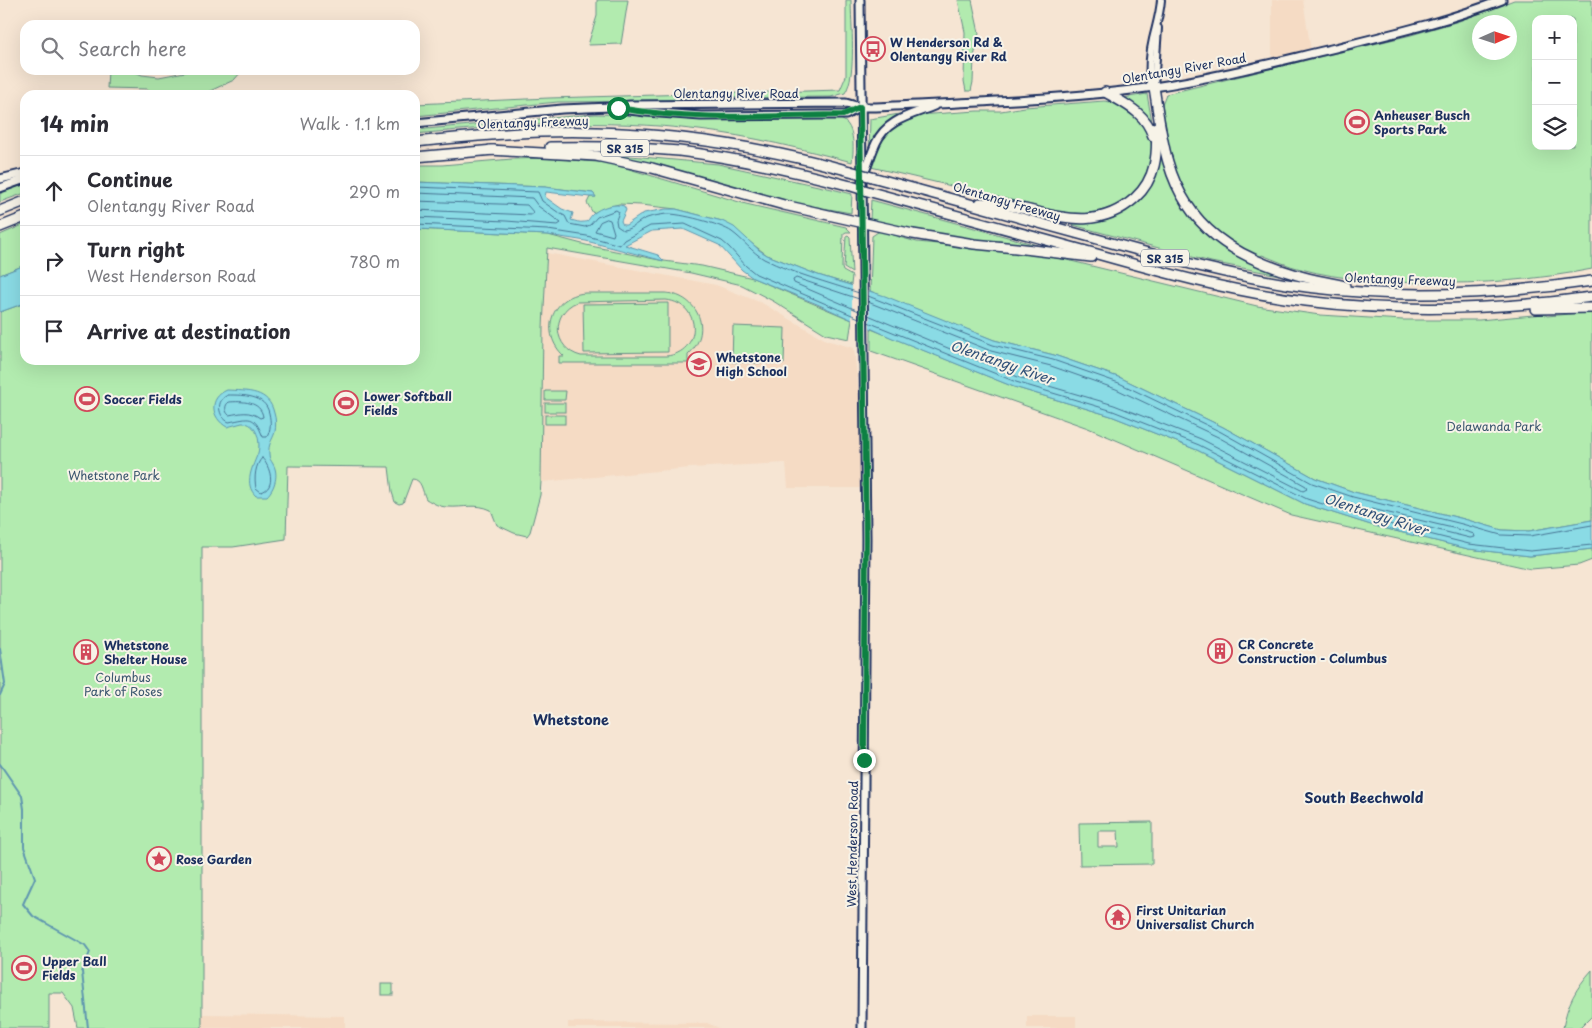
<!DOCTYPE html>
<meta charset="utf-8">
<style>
body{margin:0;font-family:"Playpen Sans",sans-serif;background:#f7f7f7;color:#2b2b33}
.controls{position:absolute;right:15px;top:15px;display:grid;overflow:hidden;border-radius:10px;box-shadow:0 5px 20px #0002}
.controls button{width:45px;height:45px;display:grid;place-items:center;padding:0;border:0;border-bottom:1px solid #e1e1e2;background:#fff;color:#2b2b33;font:25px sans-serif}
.compass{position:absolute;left:1472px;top:15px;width:45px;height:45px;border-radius:50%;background:#fff;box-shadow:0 5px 20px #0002;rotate:87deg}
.stop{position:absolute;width:15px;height:15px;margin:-11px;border:4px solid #0b8043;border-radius:50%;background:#fff}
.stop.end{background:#0b8043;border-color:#fff;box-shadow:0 1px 5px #0008}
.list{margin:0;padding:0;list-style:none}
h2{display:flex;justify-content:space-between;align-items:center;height:65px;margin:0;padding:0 20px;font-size:21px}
h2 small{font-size:16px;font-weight:400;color:#7c7c81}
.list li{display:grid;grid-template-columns:32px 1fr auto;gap:15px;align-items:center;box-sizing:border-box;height:70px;padding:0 20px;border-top:1px solid #e1e1e2}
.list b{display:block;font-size:19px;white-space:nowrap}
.list p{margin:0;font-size:16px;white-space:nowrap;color:#7c7c81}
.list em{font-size:16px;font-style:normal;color:#7c7c81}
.icon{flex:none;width:28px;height:28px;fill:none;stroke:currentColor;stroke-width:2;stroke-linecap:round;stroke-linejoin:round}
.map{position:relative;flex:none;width:1592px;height:1028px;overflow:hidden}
.search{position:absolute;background:#fff;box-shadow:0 5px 20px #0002;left:20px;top:20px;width:400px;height:55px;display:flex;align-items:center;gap:12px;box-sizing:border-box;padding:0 18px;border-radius:15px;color:#7c7c81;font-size:19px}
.panel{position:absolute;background:#fff;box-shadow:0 5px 20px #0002;left:20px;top:90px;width:400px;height:275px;border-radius:15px}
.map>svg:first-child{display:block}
.built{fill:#f5dbc4}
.green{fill:#b2ebaf;stroke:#668d86;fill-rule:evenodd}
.water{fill:#8adbe5;stroke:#5e96af}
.pier{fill:#f6e5d3}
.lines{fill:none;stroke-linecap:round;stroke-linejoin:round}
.shore{stroke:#477494;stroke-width:1}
.stream{stroke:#5e96af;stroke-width:2}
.tertiary-casing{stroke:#1b2f5e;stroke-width:10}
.secondary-casing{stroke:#1b2f5e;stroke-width:11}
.motorway-casing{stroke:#1b2f5e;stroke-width:12}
.tertiary{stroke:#f7f3e8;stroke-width:6}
.secondary{stroke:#f7f3e8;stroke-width:7}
.motorway{stroke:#f7f3e8;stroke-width:9}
.motorway-bridge-casing{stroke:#1b2f5e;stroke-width:12;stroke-linecap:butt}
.motorway-bridge{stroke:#f7f3e8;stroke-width:9}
.route{stroke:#0b8043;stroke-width:6}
.labels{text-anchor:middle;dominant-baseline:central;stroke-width:4;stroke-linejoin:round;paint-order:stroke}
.shield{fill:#f7f3e8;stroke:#5d6a87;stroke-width:1}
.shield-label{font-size:11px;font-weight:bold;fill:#1b2f5e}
.poi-label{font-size:12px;font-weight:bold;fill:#1b2f5e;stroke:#f7f3e8;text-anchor:start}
.street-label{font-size:12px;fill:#1b2f5e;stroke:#f7f3e8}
.park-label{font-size:12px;fill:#39556e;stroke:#f7f3e8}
.water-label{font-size:14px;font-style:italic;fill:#315179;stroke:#f7f3e8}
.neighbourhood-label{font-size:14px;font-weight:bold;fill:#1b2f5e;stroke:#f7f3e8}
</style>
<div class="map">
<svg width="1592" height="1028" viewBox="0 0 1592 1028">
<rect width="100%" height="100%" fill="#f6e5d3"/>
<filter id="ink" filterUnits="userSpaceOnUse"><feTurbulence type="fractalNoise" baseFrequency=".02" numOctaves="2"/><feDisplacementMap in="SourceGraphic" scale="10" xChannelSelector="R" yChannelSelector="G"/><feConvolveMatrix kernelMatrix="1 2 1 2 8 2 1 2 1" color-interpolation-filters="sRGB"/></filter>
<g filter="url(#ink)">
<g class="built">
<path d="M1272,0H1303L1311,51L1272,59Z"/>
<path d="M547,253L716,285L762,303L826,340L854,348L861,418V488H788L786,463L690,468L541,482L543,328Z"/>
<path d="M202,1014L345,1016V1028H202Z"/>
<rect x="1027" y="1016" width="49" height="12"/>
<path d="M568,1022L707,1023L719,1028H568Z"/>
</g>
<g class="green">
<path d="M597,0H628L621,44L588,45L597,16Z"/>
<path d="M846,0H851C851,23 857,75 845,93L831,97L708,98L706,97L708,94L840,90L846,76Z"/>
<path d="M958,0H972L979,33L974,57L973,82L971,91H966L964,81L965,32Z"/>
<path d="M1514,0H1592V269C1537,280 1482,284 1425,283C1383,282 1342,280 1301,269C1288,266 1275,260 1262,255L1258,258L1230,243L1206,222L1188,198L1172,163L1162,104L1166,94L1411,35L1459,21ZM1536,19H1573V146H1536ZM1480,22H1510V52H1480Z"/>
<path d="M108,70H130L142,75L159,77L195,70L242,71L234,80L201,95H153L148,89L107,88Z"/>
<path d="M692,94L694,95V99L690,101L558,102L415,116V104L549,98Z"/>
<path d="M1147,94L1152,122L1138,108L1123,98Z"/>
<path d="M1104,101C1156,107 1168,167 1129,199C1113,212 1094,213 1074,215L871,167L874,155L882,137L893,126L917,115L977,111H1001L1025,107Z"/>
<path d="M905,113L899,117L869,155L870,119Z"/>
<path d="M595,114L633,115L685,119H839C855,122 854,148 852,162C802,149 751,136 699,130C604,118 510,125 415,134V130Z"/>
<path d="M1161,154H1164L1201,226L1279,273V275L1211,262L1073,225L1074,222L1111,216L1155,178Z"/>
<path d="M620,155L718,164L832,189L852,194L851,213L789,202L620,157Z"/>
<path d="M548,158L609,163L746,204L846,227L851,232H846L843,234L842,268L843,271L852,276L851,285L818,275L767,255L722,221L676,209L641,205L619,204L607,207L593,213L587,203L590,197H596L593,193L545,187L415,182V165H442L512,159Z"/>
<path d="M25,184V193L0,202V192Z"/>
<path d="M871,200L1037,245V248L978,242L873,222L870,219Z"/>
<path d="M25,224V265L0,275V235Z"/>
<path d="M415,229L548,235L586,245L664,261L702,266L753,278L852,320L849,339L826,334L773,301L742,285L691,273L547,248L543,328L541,482L540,495L530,532L527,536L514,533L497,525L491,510C476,503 464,508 448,507C439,507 433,503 426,499C422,491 422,479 412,479L403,503L399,504L395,502L392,492L389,467L288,466L286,539L233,547H202V1028H78L74,1008L63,993H49V1028H0V312L25,303V360H415Z"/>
<path d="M881,230H887L899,237L917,242L1042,254L1257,306L1320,315L1403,320H1479L1544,314L1547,316L1592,312V520L1529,531L1502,530L1464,519L1354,492L1315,478L1223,427L1121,378L1054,355L994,340L870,291L872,236Z"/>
<path d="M848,235L850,237L852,273L844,268L846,236Z"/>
<path d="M585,293H666C699,296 713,332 688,355V363H559V356H564C539,333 551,296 585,293ZM666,300C703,304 702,353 666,356H581C553,349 550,313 577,302Z"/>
<path d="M668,303V352L584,353L583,304Z"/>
<path d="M733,326L785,328L784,364L732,362Z"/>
<path d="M871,329L1014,387L1111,416L1197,450L1305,504L1371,525L1468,549L1530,556L1592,549V560L1579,565L1531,569L1291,515L1088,428L871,351Z"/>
<path d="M545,391H566L565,400H545Z"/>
<rect x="545" y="403" width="20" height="9"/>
<rect x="545" y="415" width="20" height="9"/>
<path d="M1152,822V864L1080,865L1079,823ZM1118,831L1119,847H1098V831Z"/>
<path d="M1592,970V1016L1580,1028H1563C1567,1004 1576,988 1592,970Z"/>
<rect x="381" y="984" width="12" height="11"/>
</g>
<g class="water">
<path d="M415,182L545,187L593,193L596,197H590L546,192L545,197L562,209L573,213L571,220C575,221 580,223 584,222C589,222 589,217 593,214C600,207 615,203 624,206L626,210L621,221L623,225H626L644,213L666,209H676L722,221L734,227L759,250L767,255L818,275L885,296L994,340L1054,355L1121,378L1223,427L1315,478L1354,492L1464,519L1502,530L1529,531L1592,520V549L1530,556L1468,549L1371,525L1305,504L1197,450L1111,416L1014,387L890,337L817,304L753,278L742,270L719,245L683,229L652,231L625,245L658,255L664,261L586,241L548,235L415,229Z"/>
<path d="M25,265V303L0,312V275Z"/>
<path d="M227,390C248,391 269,390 274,413C276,419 276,426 275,432C272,441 268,444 269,454C269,459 271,460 273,464C279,474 275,488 267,496H256C243,484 253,466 258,453C261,442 257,422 242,423C237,424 232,426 227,427C211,418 208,398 227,390Z"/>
</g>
<path class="pier" d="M852,282L869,288L870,331L852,323Z"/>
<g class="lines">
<g class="shore">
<path d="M415,187L538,192L542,201L559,213L565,216L569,224L585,227L590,225L597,217L616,210L619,212L616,220L617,226L623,230C633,229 638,221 647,218C652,216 660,215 666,214C679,213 721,224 732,232C743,240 752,252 764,259C794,274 827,282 859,293"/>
<path d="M415,193L532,198L538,206L561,223L558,225L506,221L415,217"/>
<path d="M415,201L527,205L534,213L531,215L415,210"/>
<path d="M607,219L610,220L614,233L613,236L595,231L600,222Z"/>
<path d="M415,224L548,230L587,236L620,245L624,240L650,226L685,224L722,241L729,247L746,266L756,274L859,318"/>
<path d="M868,296L993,345L1053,360L1119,383L1221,432L1312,483L1353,497L1462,524L1501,535L1530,536L1592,525"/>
<path d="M859,299L796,278L793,280L794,283L859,311"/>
<path d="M868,302L991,351L1051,366L1116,389L1218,437L1306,486L1307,489L1303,491L1201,439L1114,405L1018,377L868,315"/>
<path d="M868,322L1016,382L1113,411L1199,445L1307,499L1373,520L1469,544L1530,551L1592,545"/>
<path d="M228,395C244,395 265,395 269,413C271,422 271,429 267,437H263C254,414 250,418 229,422C218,417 215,400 228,395Z"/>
<path d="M229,402C242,401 261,401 263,417L260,418C249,410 241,413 229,415C225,412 224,405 229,402Z"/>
<path d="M262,458C270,466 277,488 261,492L256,488C254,478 255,465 262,458Z"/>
<path d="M1372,509L1461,530L1474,534L1475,537L1470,538L1374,514L1371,512Z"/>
</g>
<g class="stream">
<path d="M0,649L5,684L0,695"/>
<path d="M0,764L22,796L24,809V847L35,878L23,904L33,916L85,945L90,952L82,972L88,1028"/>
</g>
<defs>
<g id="tertiary">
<path d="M1150,87C1149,72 1149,55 1153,39C1156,26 1160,14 1161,0"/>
<path d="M1154,87L1158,28"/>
</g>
<g id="secondary">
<path d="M860,0L866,538L862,1028"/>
<path d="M621,109L646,112L701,116L819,115H846L860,107"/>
<path d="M415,123L562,109L611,107L630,105L846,103L860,107H876C968,102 1063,100 1154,87C1215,78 1275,62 1335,48C1392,34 1448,21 1502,0"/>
<path d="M863,176C868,165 871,154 876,143C887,119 912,115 934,106"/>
<path d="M0,179L25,173"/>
<path d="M0,188L25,179"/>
</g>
<g id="motorway">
<path d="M1154,87C1158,112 1161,138 1168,162C1187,228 1235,257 1297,275C1313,280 1329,282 1345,286"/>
<path d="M1105,92C1125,104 1145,112 1153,136"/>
<path d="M415,142C475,136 536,130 596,132C683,134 767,148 850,171"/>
<path d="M550,147C593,146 636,147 679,151C737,158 794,171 851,186"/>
<path d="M490,150L596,156L652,168L784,205L913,234L974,244L1016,248L1091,257"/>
<path d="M415,157L494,150"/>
<path d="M872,177C945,197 1017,217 1090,237C1162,257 1233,277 1307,287C1402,299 1497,295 1592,281"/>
<path d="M871,192C944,212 1017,232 1090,252C1161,272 1232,292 1306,301C1402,313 1497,310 1592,297"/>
<path d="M980,203C1034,202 1086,242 1135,198C1156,179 1158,154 1156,127"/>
<path d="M0,211L25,201"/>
<path d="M0,227L25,217"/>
<path d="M1536,309L1592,308"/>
</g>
</defs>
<use href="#tertiary" class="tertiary-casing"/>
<use href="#secondary" class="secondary-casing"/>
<use href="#motorway" class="motorway-casing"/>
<use href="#tertiary" class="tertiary"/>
<use href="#secondary" class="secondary"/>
<use href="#motorway" class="motorway"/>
<defs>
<g id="motorway-bridge">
<path d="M850,171L872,177"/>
<path d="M851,186L871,192"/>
</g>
</defs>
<use href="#motorway-bridge" class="motorway-bridge-casing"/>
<use href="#motorway-bridge" class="motorway-bridge"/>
</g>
</g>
<g class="lines" filter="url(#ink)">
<path class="route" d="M618,108C692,121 768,116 843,115L860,107L866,538L864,760"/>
</g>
<defs>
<symbol id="bus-ring" viewBox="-11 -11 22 22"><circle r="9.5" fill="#f7f3e8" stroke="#d1495b" stroke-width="1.5"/><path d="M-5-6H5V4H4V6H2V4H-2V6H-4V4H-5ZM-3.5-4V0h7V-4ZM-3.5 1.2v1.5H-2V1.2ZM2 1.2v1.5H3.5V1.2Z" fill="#d1495b"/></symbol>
<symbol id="stadium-ring" viewBox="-11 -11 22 22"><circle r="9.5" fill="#f7f3e8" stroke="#d1495b" stroke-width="1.5"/><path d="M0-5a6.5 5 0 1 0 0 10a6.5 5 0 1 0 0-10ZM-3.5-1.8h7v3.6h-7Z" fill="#d1495b"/></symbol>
<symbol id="school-ring" viewBox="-11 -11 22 22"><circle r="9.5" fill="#f7f3e8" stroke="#d1495b" stroke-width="1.5"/><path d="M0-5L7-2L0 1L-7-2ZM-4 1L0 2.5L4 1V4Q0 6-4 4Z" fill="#d1495b"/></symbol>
<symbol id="building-ring" viewBox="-11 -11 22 22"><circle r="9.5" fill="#f7f3e8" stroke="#d1495b" stroke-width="1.5"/><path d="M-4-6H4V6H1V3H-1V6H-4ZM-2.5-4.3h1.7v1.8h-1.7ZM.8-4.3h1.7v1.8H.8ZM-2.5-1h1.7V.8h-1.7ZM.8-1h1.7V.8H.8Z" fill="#d1495b"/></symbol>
<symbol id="sight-ring" viewBox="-11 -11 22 22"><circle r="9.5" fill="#f7f3e8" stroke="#d1495b" stroke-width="1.5"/><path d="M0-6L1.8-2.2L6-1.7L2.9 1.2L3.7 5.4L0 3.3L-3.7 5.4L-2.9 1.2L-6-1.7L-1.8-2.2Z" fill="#d1495b"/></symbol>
<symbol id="temple-ring" viewBox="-11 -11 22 22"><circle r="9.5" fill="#f7f3e8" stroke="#d1495b" stroke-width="1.5"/><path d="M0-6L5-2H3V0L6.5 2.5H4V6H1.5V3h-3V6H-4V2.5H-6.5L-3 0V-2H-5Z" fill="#d1495b"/></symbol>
</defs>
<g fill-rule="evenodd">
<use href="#bus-ring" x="859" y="35" width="28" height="28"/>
<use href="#stadium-ring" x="1343" y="108" width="28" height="28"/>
<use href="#school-ring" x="685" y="350" width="28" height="28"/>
<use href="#stadium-ring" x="73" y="385" width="28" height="28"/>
<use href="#stadium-ring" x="332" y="389" width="28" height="28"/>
<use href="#building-ring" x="1206" y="637" width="28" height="28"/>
<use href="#building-ring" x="72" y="638" width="28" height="28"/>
<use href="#sight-ring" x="145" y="845" width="28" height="28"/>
<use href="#temple-ring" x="1104" y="903" width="28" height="28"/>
<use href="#stadium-ring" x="10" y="954" width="28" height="28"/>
</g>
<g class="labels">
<g class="shield">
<rect x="601" y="139.5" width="48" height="17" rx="4"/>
<rect x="1141" y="249.5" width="48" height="17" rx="4"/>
</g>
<g class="shield-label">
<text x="625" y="148">SR 315</text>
<text x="1165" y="258">SR 315</text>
</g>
<g class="poi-label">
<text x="890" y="42">W Henderson Rd &amp;<tspan x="890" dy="14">Olentangy River Rd</tspan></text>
<text x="1374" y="115">Anheuser Busch<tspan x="1374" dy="14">Sports Park</tspan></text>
<text x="716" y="357">Whetstone<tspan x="716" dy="14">High School</tspan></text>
<text x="364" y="396">Lower Softball<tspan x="364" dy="14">Fields</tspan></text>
<text x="104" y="399">Soccer Fields</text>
<text x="1238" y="644">CR Concrete<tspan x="1238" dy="14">Construction - Columbus</tspan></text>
<text x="104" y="645">Whetstone<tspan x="104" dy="14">Shelter House</tspan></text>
<text x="176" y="859">Rose Garden</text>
<text x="1136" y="910">First Unitarian<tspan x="1136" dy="14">Universalist Church</tspan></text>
<text x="42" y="961">Upper Ball<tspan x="42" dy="14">Fields</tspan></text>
</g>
<g class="street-label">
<text transform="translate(1184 68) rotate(-10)">Olentangy River Road</text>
<text x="736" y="93">Olentangy River Road</text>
<text transform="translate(533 122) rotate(-2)">Olentangy Freeway</text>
<text transform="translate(1007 201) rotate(16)">Olentangy Freeway</text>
<text transform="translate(1400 279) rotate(2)">Olentangy Freeway</text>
<text transform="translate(852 844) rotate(-89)">West Henderson Road</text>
</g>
<g class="park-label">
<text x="1494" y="426">Delawanda Park</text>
<text x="114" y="475">Whetstone Park</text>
<text x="123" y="677">Columbus<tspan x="123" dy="14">Park of Roses</tspan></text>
</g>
<g class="water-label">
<text transform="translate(1002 362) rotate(19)">Olentangy River</text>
<text transform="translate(1376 514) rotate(18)">Olentangy River</text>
</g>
<g class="neighbourhood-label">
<text x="571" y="719">Whetstone</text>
<text x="1364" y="797">South Beechwold</text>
</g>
</g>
</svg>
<div class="controls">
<button>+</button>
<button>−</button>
<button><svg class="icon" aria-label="layers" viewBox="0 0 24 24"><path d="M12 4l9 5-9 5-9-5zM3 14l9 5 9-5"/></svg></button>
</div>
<svg class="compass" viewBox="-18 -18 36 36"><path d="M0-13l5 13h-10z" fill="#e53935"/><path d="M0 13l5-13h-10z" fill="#7c7c81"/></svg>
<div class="stop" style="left:618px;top:108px"></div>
<div class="stop end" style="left:864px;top:760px"></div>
<div class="search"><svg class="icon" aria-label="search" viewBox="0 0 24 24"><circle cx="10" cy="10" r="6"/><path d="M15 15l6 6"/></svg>Search here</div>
<section class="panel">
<h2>14 min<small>Walk · 1.1 km</small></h2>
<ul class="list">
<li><svg class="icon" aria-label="ahead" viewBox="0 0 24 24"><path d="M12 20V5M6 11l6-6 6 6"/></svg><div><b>Continue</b><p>Olentangy River Road</p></div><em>290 m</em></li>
<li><svg class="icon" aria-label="right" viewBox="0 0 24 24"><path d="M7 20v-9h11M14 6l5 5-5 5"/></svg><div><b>Turn right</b><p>West Henderson Road</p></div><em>780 m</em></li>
<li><svg class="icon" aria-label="arrive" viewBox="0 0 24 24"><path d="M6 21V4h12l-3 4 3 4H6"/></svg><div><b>Arrive at destination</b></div></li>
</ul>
</section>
</div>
